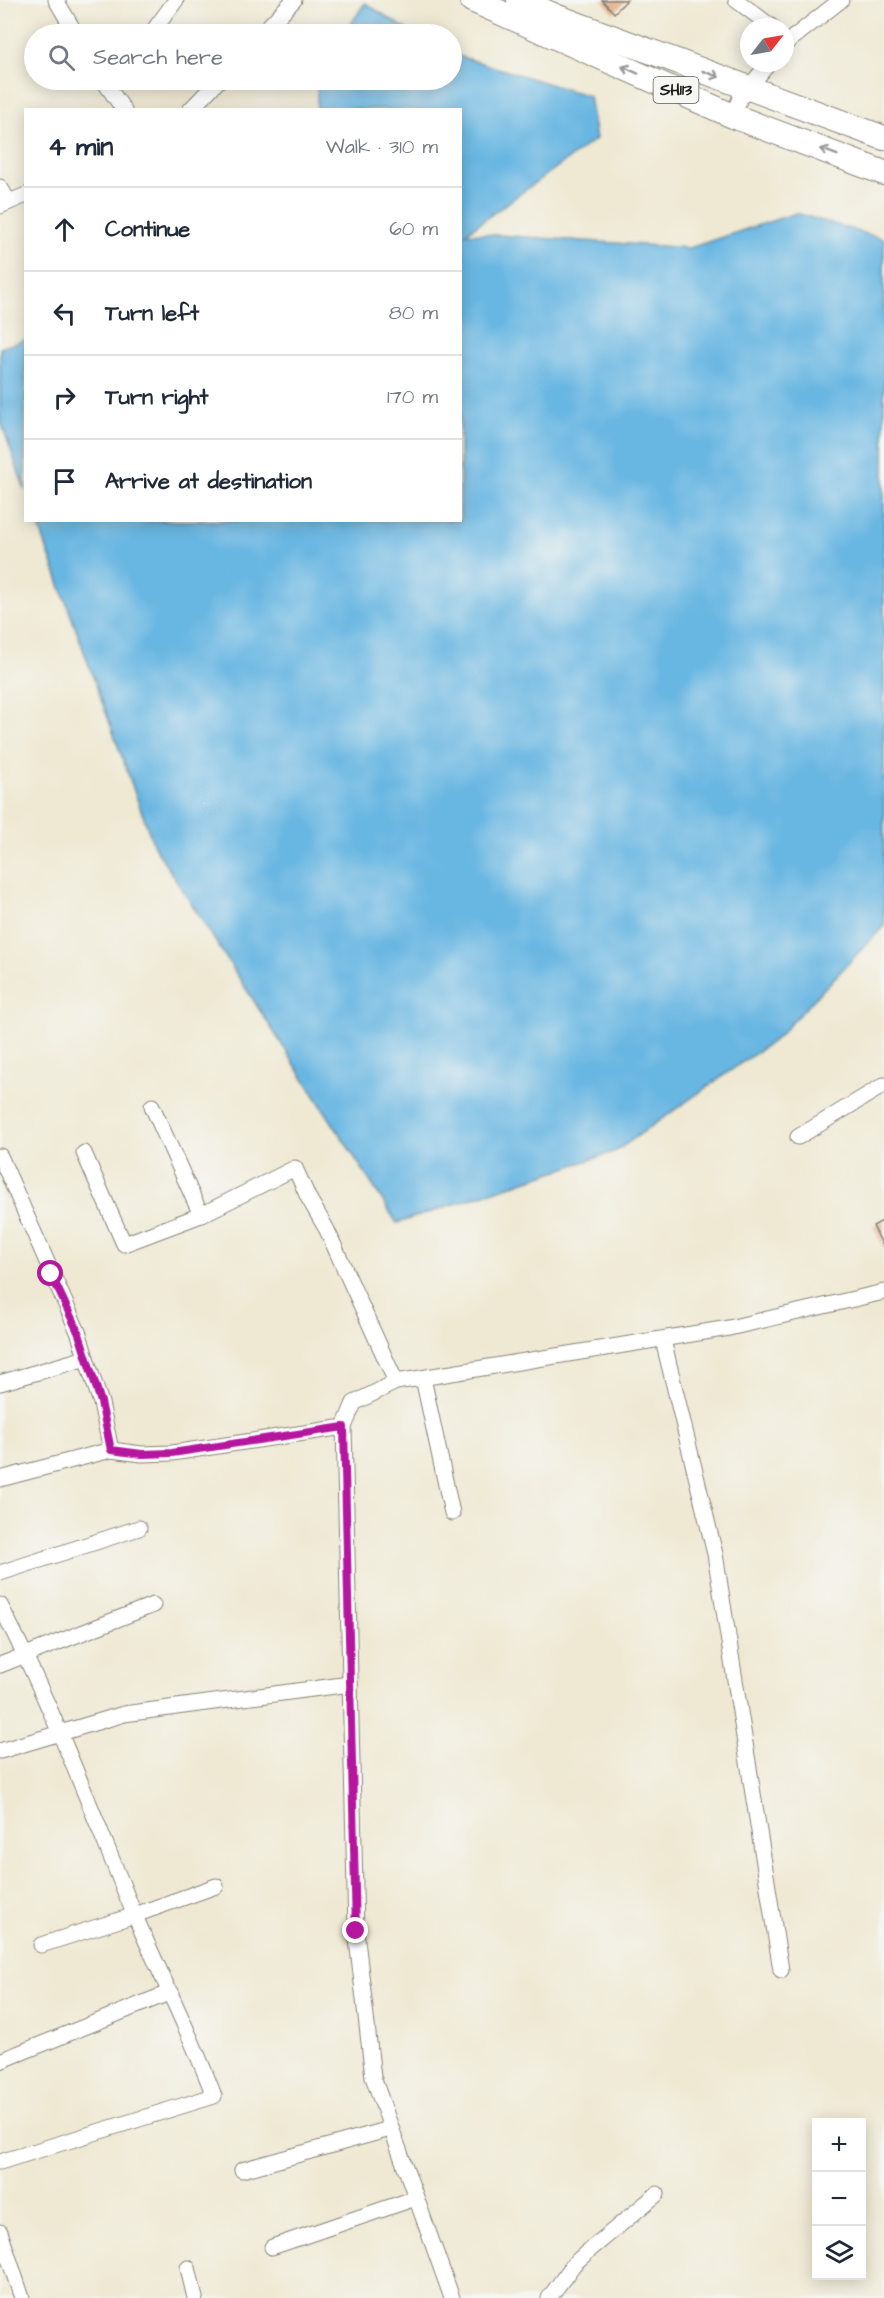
<!DOCTYPE html>
<meta charset="utf-8">
<style>
body{margin:0;font-family:"Architects Daughter",sans-serif;background:#f6f6f7;color:#1f2937}
.controls{position:absolute;right:18px;bottom:18px;display:grid;overflow:hidden;border-radius:0px;box-shadow:0 3px 15px #0003}
.controls button{width:54px;height:54px;display:grid;place-items:center;padding:0;border:0;border-bottom:2px solid #e0e1e3;background:#fff;color:#1f2937;font:30px sans-serif}
.compass{position:absolute;left:740px;top:18px;width:54px;height:54px;border-radius:50%;background:#fff;box-shadow:0 3px 15px #0003;rotate:59deg}
.stop{position:absolute;width:18px;height:18px;margin:-14px;border:4px solid #b5179e;border-radius:50%;background:#fff}
.stop.end{background:#b5179e;border-color:#fff;box-shadow:0 2px 6px #0008}
.list{margin:0;padding:0;list-style:none}
h2{display:flex;justify-content:space-between;align-items:center;height:78px;margin:0;padding:0 24px;font-size:26px}
h2 small{font-size:20px;font-weight:400;color:#747a83}
.list li{display:grid;grid-template-columns:39px 1fr auto;gap:18px;align-items:center;box-sizing:border-box;height:84px;padding:0 24px;border-top:2px solid #e0e1e3}
.list b{display:block;font-size:22px;white-space:nowrap}
.list em{font-size:20px;font-style:normal;color:#747a83}
.icon{flex:none;width:33px;height:33px;fill:none;stroke:currentColor;stroke-width:2;stroke-linecap:round;stroke-linejoin:round}
.map{position:relative;flex:none;width:884px;height:2298px;overflow:hidden}
.search{position:absolute;background:#fff;box-shadow:0 3px 15px #0003;left:24px;top:24px;width:438px;height:66px;display:flex;align-items:center;gap:15px;box-sizing:border-box;padding:0 21px;border-radius:33px;color:#747a83;font-size:22px}
.panel{position:absolute;background:#fff;box-shadow:0 3px 15px #0003;left:24px;top:108px;width:438px;height:414px;border-radius:0px}
.map>svg:first-child{display:block}
.water{fill:#67b6e2;stroke:#42697f;stroke-width:1.5}
.building{fill:#e2b28e}
.lines{fill:none;stroke-linecap:round;stroke-linejoin:round}
.street-casing{stroke:#868278;stroke-width:17}
.primary-casing{stroke:#868278;stroke-width:26}
.street{stroke:#fff;stroke-width:15}
.primary{stroke:#fff;stroke-width:24}
.oneway{stroke:#999}
.route{stroke:#b5179e;stroke-width:8}
.labels{text-anchor:middle;dominant-baseline:central;stroke-width:4.5;stroke-linejoin:round;paint-order:stroke}
.shield{fill:#f6f6f2;stroke:#5d5d5c;stroke-width:1.5}
.shield-label{font-size:16px;font-weight:bold;fill:#1c1c1c}
</style>
<div class="map">
<svg width="884" height="2298" viewBox="0 0 884 2298">
<rect width="100%" height="100%" fill="#f6f6f2"/>
<filter id="ink" filterUnits="userSpaceOnUse"><feTurbulence type="fractalNoise" baseFrequency=".0167" numOctaves="2"/><feDisplacementMap in="SourceGraphic" scale="12" xChannelSelector="R" yChannelSelector="G"/><feConvolveMatrix kernelMatrix="1 2 1 2 8 2 1 2 1" color-interpolation-filters="sRGB"/></filter>
<filter id="wash" filterUnits="userSpaceOnUse"><feTurbulence type="fractalNoise" baseFrequency=".008" numOctaves="4" result="noise"/><feDisplacementMap in="SourceGraphic" scale="24" xChannelSelector="R" yChannelSelector="G"/><feGaussianBlur stdDeviation="1.35" result="paint"/><feColorMatrix in="noise" values="0 0 0 0 0 0 0 0 0 0 0 0 0 0 0 0 0 1.4 0 .05"/><feComposite in="paint" operator="in"/></filter>
<g filter="url(#wash)">
<rect width="100%" height="100%" fill="#efe9d3"/>
<g class="water">
<path d="M365,3L414,34H344Z"/>
<path d="M452,54L589,96L596,139L466,233L689,248L796,213L884,239V926L777,1038L616,1151L397,1223L154,846L37,521L460,520V110L317,109V80H452Z"/>
<path d="M25,340H26L25,490L0,419V348Z"/>
</g>
<g id="blocks">
<g class="building">
<path d="M602,0H627L614,13Z"/>
<path d="M884,1220V1248L873,1226Z"/>
</g>
</g>
</g>
<g filter="url(#ink)">
<use href="#blocks" fill-opacity="0" stroke="#868278" stroke-width="1.5"/>
<g class="lines">
<defs>
<g id="street">
<path d="M56,0L76,34"/>
<path d="M736,0L772,27"/>
<path d="M151,34L176,0"/>
<path d="M261,34L294,0"/>
<path d="M785,44L841,0"/>
<path d="M103,80L124,110"/>
<path d="M190,110L219,80"/>
<path d="M733,116L740,98L769,63"/>
<path d="M0,187L9,202"/>
<path d="M0,206L26,195"/>
<path d="M152,1106L201,1215"/>
<path d="M798,1137L884,1085"/>
<path d="M84,1153L124,1244L201,1215L295,1168L308,1197L327,1230L396,1382"/>
<path d="M0,1156L79,1334L86,1358L0,1383"/>
<path d="M663,1340L715,1554L781,1970"/>
<path d="M86,1358L101,1403L111,1450"/>
<path d="M423,1378L452,1513"/>
<path d="M0,1479L111,1450L142,1454L172,1453L344,1427"/>
<path d="M0,1573L139,1528"/>
<path d="M0,1605C52,1705 92,1812 135,1916C161,1976 191,2034 214,2096L0,2162"/>
<path d="M0,1665L153,1605"/>
<path d="M0,1751L124,1714L350,1684"/>
<path d="M41,1945L135,1915L216,1886"/>
<path d="M0,2061L171,1992"/>
<path d="M242,2170L390,2129"/>
<path d="M0,2232L22,2298"/>
<path d="M272,2247L416,2198"/>
<path d="M188,2268L195,2298"/>
<path d="M452,2298L373,2077L356,1931L344,1427L354,1403L396,1382L729,1328L884,1292"/>
<path d="M549,2298L574,2264L586,2253L657,2194"/>
</g>
<g id="primary">
<path d="M472,0L733,116L884,173"/>
<path d="M519,0L555,16L884,138"/>
</g>
</defs>
<use href="#street" class="street-casing"/>
<use href="#primary" class="primary-casing"/>
<use href="#street" class="street"/>
<use href="#primary" class="primary"/>
</g>
<defs><path id="oneway-shaft" d="M-6 0H5M1.5-3L5.5 0L1.5 3" fill="none" stroke-width="1.6" stroke-linecap="round" stroke-linejoin="round" transform="scale(1.5)"/></defs>
<g class="oneway">
<use href="#oneway-shaft" transform="translate(630 70) rotate(-156)"/>
<use href="#oneway-shaft" transform="translate(711 74) rotate(21)"/>
<use href="#oneway-shaft" transform="translate(829 152) rotate(-159)"/>
</g>
</g>
<g class="lines" filter="url(#ink)">
<path class="route" d="M51,1274L79,1334L101,1402L111,1450L142,1454L172,1453L344,1427L356,1931"/>
</g>
<g class="labels">
<rect class="shield" x="653.5" y="77" width="45" height="26" rx="4.5"/>
<g class="shield-label">
<text x="676" y="90">SH113</text>
</g>
</g>
</svg>
<div class="controls">
<button>+</button>
<button>−</button>
<button><svg class="icon" aria-label="layers" viewBox="0 0 24 24"><path d="M12 4l9 5-9 5-9-5zM3 14l9 5 9-5"/></svg></button>
</div>
<svg class="compass" viewBox="-18 -18 36 36"><path d="M0-13l5 13h-10z" fill="#e53935"/><path d="M0 13l5-13h-10z" fill="#747a83"/></svg>
<div class="stop" style="left:51px;top:1274px"></div>
<div class="stop end" style="left:356px;top:1931px"></div>
<div class="search"><svg class="icon" aria-label="search" viewBox="0 0 24 24"><circle cx="10" cy="10" r="6"/><path d="M15 15l6 6"/></svg>Search here</div>
<section class="panel">
<h2>4 min<small>Walk · 310 m</small></h2>
<ul class="list">
<li><svg class="icon" aria-label="ahead" viewBox="0 0 24 24"><path d="M12 20V5M6 11l6-6 6 6"/></svg><div><b>Continue</b></div><em>60 m</em></li>
<li><svg class="icon" aria-label="left" viewBox="0 0 24 24"><path d="M17 20v-9H6M10 6l-5 5 5 5"/></svg><div><b>Turn left</b></div><em>80 m</em></li>
<li><svg class="icon" aria-label="right" viewBox="0 0 24 24"><path d="M7 20v-9h11M14 6l5 5-5 5"/></svg><div><b>Turn right</b></div><em>170 m</em></li>
<li><svg class="icon" aria-label="arrive" viewBox="0 0 24 24"><path d="M6 21V4h12l-3 4 3 4H6"/></svg><div><b>Arrive at destination</b></div></li>
</ul>
</section>
</div>
